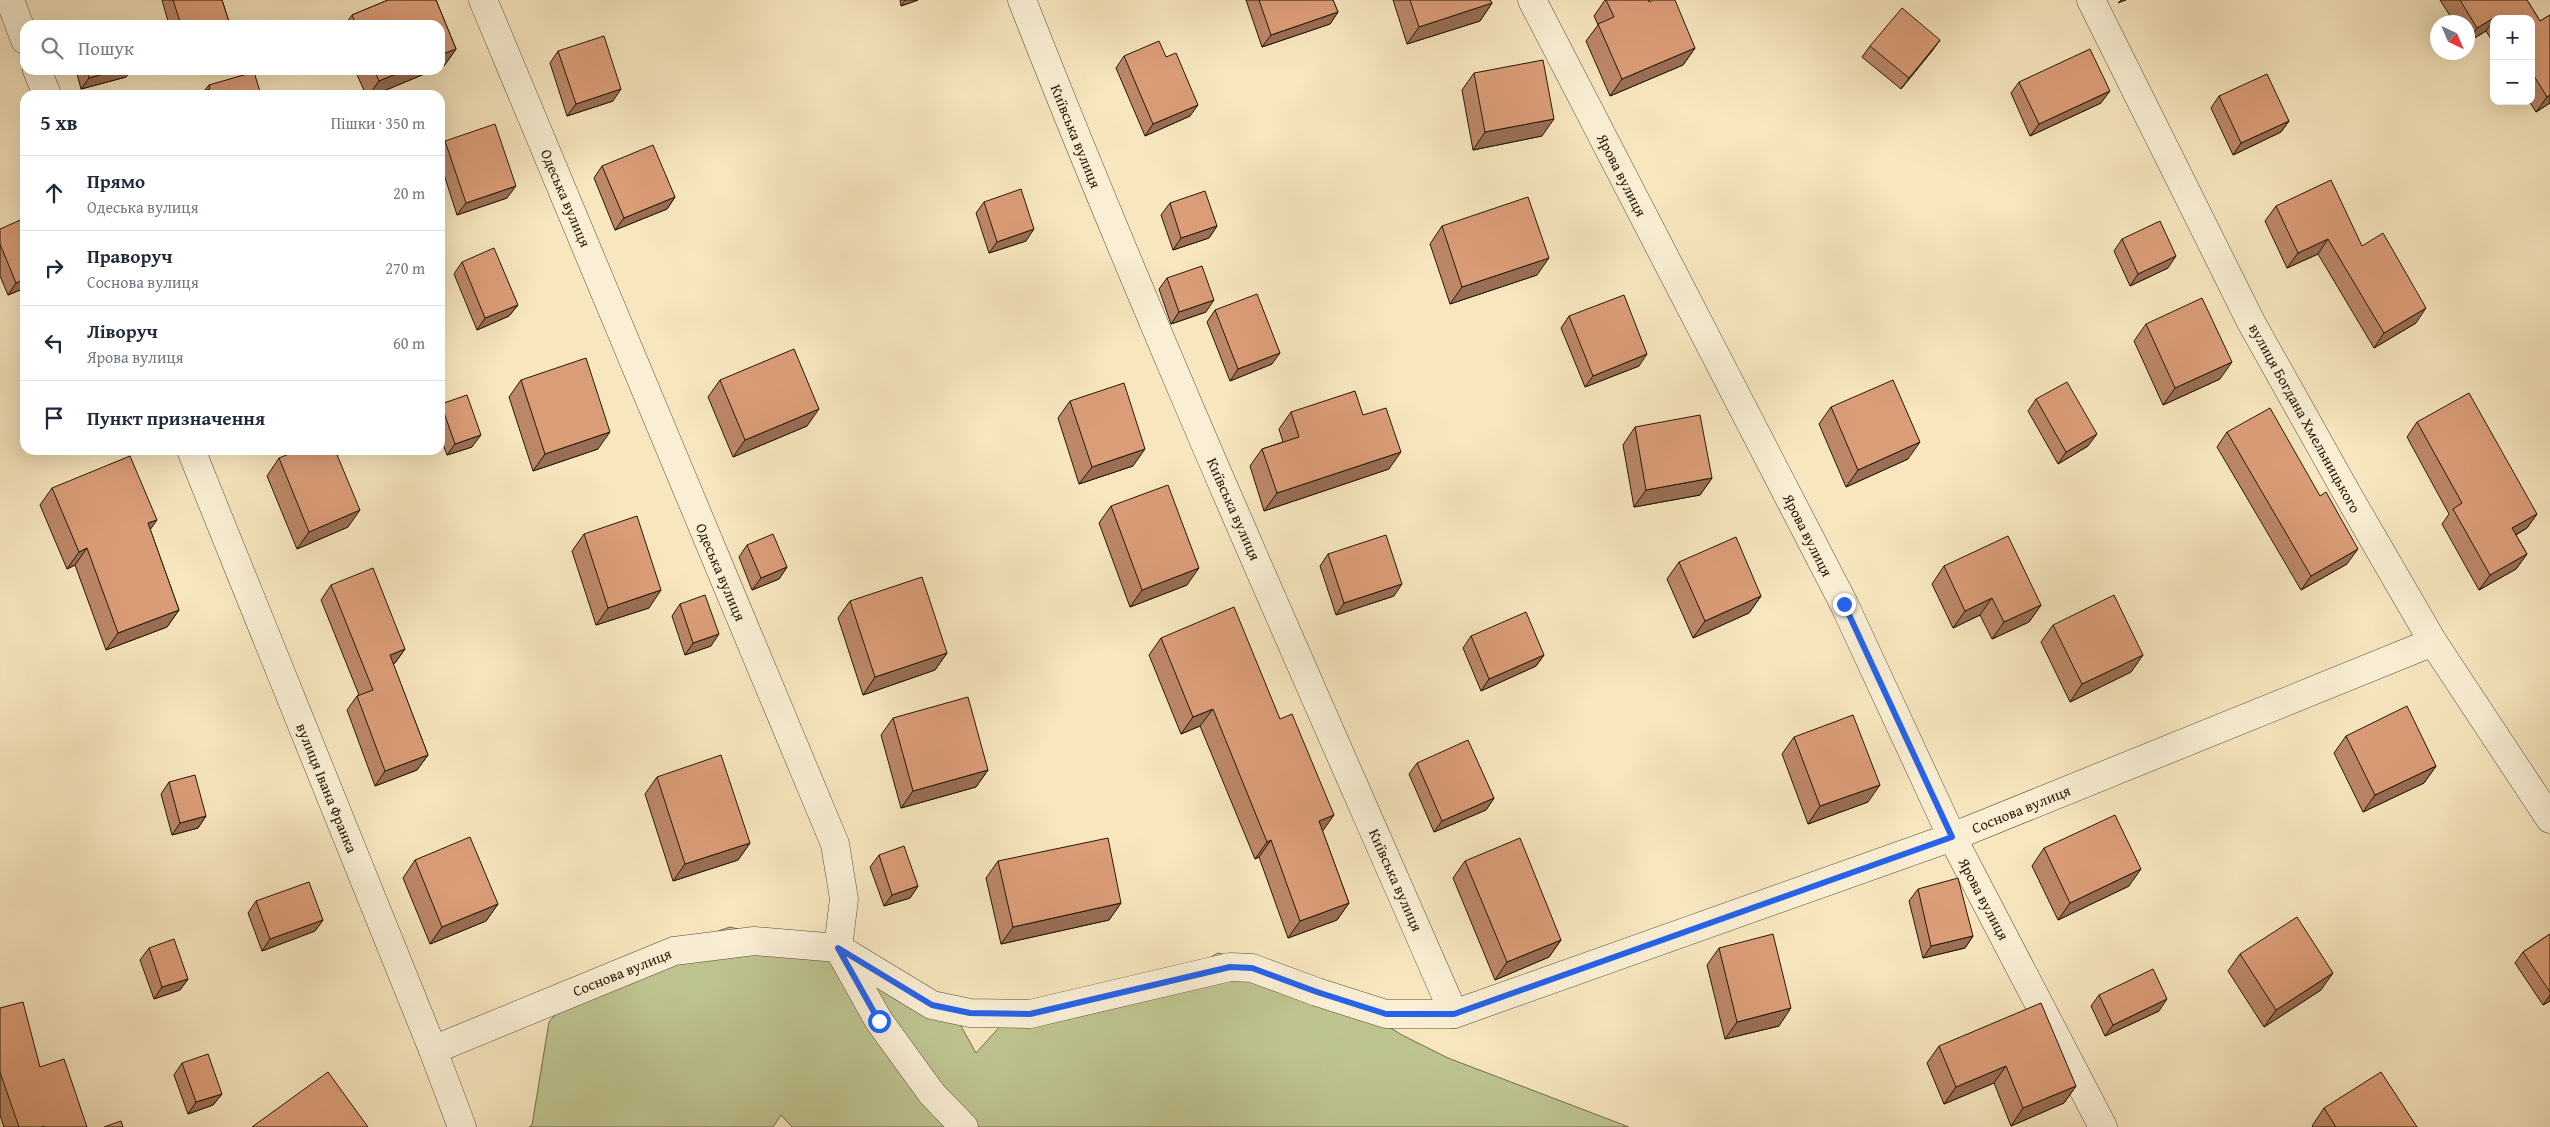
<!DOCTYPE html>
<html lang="uk">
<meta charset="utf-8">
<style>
body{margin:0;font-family:"Gentium Book Plus",serif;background:#f2f2f3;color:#1f2937}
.controls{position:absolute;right:15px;top:15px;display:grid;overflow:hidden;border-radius:10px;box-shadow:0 5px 20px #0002}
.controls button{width:45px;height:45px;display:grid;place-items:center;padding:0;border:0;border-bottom:1px solid #e0e1e3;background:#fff;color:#1f2937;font:25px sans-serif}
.compass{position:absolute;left:2430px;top:15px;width:45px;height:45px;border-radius:50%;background:#fff;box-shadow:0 5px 20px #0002;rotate:136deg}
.stop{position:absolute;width:15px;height:15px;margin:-11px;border:4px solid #2563eb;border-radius:50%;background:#fff}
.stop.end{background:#2563eb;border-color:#fff;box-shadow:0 1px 5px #0008}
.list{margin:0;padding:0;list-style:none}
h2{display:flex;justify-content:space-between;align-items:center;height:65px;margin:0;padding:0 20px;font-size:21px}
h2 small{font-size:16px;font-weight:400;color:#747a83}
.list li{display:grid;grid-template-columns:32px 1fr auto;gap:15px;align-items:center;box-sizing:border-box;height:75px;padding:0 20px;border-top:1px solid #e0e1e3}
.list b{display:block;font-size:19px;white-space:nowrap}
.list p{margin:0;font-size:16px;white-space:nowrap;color:#747a83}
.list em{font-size:16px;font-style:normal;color:#747a83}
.icon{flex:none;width:28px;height:28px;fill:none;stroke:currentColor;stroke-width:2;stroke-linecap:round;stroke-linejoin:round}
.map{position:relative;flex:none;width:2550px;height:1127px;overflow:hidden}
.search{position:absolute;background:#fff;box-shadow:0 5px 20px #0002;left:20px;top:20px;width:425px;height:55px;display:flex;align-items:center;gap:12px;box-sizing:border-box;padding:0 18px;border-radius:15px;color:#747a83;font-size:19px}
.panel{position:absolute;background:#fff;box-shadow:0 5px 20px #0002;left:20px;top:90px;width:425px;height:365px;border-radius:15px}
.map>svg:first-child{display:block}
.green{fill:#bec490;stroke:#726e4c}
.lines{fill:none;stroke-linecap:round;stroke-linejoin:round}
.minor-casing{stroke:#5a4c35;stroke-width:29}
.minor{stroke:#faefd5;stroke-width:28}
.wall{fill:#bc8767;stroke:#261807}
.shaded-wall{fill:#996e54;stroke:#261807}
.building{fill:#db9d78;stroke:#261807}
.route{stroke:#2563eb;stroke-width:6}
.labels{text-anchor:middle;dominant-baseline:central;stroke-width:4;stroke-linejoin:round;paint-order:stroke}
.street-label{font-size:15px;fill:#261807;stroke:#faefd5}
</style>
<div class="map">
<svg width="2550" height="1127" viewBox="0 0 2550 1127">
<rect width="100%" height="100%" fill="#f7e6be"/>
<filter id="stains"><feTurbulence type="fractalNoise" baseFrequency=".004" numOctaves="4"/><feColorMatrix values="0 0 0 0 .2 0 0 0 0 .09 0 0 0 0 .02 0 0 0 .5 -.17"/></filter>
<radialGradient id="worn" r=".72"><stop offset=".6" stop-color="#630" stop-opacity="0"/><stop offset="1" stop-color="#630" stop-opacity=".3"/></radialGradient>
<path class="green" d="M730,927L814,948L956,1017L976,1053L1014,1011L1188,970L1218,953L1303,973L1402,1035L1448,1058L1629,1127H792L781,1115L773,1127H529L532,1125L549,1022L590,974Z"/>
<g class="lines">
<defs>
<g id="minor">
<path d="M10,0L25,40"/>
<path d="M483,0L835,844L844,899L838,948L879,1021L932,1094L964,1127"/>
<path d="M1022,0C1156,342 1307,677 1454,1014"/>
<path d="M1532,0L1844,604L1952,837L2103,1127"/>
<path d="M2091,0L2251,322L2349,497L2433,642L2550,819"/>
<path d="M37,70L47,95"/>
<path d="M191,450L433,1050L462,1127"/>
<path d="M433,1050L674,951L754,941L838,948L932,1005L970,1013L1030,1014L1230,967L1252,968L1317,992L1386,1014H1454L1952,837L2433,642"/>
</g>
</defs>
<use href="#minor" class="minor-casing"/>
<use href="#minor" class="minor"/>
</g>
<g class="wall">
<path d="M162,0H222L230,25H169Z"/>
<path d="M388,0H436L456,49L444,66L440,68V25H345L352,15Z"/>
<path d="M900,0H918L901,6Z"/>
<path d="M1246,0H1333L1338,12L1330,24L1262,47Z"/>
<path d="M1393,0H1490L1492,3L1480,21L1407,44Z"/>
<path d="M1605,0H1649L1695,48L1683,65L1610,96L1586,41L1598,25L1594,16Z"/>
<path d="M2440,0H2527L2540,21L2550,15V103L2536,112L2529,101H2531V19H2494V44L2486,31L2468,42V22H2454Z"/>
<path d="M1940,40L1932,51L1901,89L1862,57L1870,46Z"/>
<path d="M558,51L613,101L567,116L550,63Z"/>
<path d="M1124,56L1190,116L1145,136L1116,68Z"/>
<path d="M76,70H131L126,77L81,89Z"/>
<path d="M355,70H434L374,95H366Z"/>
<path d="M1474,73L1542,136L1473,150L1462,90Z"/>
<path d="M2019,82L2101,103L2030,136L2011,93Z"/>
<path d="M209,85L261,95L204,91Z"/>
<path d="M2219,96L2289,121L2281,132L2233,155L2211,108Z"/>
<path d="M445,141L507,198L457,215L440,162V148Z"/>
<path d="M602,166L675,197L667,209L615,230L594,178Z"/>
<path d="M984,202L1026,241L989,253L976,213Z"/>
<path d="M1170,203L1217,226L1209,238L1173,250L1161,215Z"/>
<path d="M2276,206L2362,246L2416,323L2374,348L2318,254L2287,268L2265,221Z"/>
<path d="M1442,226L1537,275L1450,304L1430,244Z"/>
<path d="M0,229L25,288L8,295L0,276Z"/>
<path d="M2122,239L2168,268L2130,286L2114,251Z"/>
<path d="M462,262L518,305L509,316L477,330L454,274Z"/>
<path d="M1167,278L1206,312L1171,324L1159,289Z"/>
<path d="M1215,310L1272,364L1230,381L1207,322Z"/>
<path d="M1569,316L1639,366L1585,387L1561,328Z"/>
<path d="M2146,324L2220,379L2163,405L2134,341Z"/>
<path d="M521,380L598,449L533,471L509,397Z"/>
<path d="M720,380L807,426L733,457L708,397Z"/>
<path d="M2036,399L2088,446L2058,464L2028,411Z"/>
<path d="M1070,401L1133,466L1079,484L1058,418Z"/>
<path d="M441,404L472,447L447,455L440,436V406Z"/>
<path d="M1831,407L1908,459L1846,487L1819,424Z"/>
<path d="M1291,412L1363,415L1389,469L1264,511L1250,466L1262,449L1283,442L1279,429Z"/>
<path d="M2417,422L2537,514L2527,528L2516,535L2527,554L2516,569L2479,590L2442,524L2449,514L2407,437Z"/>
<path d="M1635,427L1712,478L1700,495L1634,507L1623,445Z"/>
<path d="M2227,432L2347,564L2301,590L2217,447Z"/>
<path d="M279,458L348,527L297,549L267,476Z"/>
<path d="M52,488L150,529L179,610L167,627L106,650L75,565L67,569L40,505Z"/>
<path d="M1111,506L1187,585L1130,607L1099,523Z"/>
<path d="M584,534L649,608L596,625L572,551Z"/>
<path d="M747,545L787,567L779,579L752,590L739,557Z"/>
<path d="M1328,554L1394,596L1336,615L1320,566Z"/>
<path d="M1679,562L1761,596L1749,613L1693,638L1667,579Z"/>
<path d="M1944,566L2041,605L2029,622L1992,639L1980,615L1953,628L1932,584Z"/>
<path d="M331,585L405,649L395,663L393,664L428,755L417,770L375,786L347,710L357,696L359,695L321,600Z"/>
<path d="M850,601L947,653L935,670L863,695L838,618Z"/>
<path d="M680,604L711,646L685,655L672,616Z"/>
<path d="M2053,625L2143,655L2131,672L2070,702L2041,642Z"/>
<path d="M1471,636L1544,655L1536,666L1481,691L1463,648Z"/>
<path d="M1161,638L1322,830L1349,903L1337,920L1288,938L1259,857L1255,859L1200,726L1181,734L1149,655Z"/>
<path d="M893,718L988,770L976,787L901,808L881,735Z"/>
<path d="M2346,736L2436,766L2424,783L2363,812L2334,753Z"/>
<path d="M1794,737L1868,802L1808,824L1782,754Z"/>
<path d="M1417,763L1494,798L1486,810L1434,832L1409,774Z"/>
<path d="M657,777L750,843L738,860L673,881L645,794Z"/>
<path d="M169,782L206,816L198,828L172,835L161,794Z"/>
<path d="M2044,848L2129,886L2058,920L2032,866Z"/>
<path d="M879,855L918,886L910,898L884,906L870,867Z"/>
<path d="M415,860L498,904L486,921L430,944L403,878Z"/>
<path d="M998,861L1121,903L1109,920L1001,944L986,878Z"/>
<path d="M1465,861L1561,940L1549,957L1495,980L1453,878Z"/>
<path d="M1918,889L1973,936L1965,948L1923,958L1909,901Z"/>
<path d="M256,901L323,920L315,931L262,951L248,913Z"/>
<path d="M2550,934V1001L2543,1005L2515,963L2523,952Z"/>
<path d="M149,948L188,979L180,990L154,999L140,960Z"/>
<path d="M1719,948L1779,1026L1725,1039L1707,965Z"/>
<path d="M2240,954L2321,990L2264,1027L2228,971Z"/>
<path d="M2099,995L2159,1011L2105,1036L2091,1006Z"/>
<path d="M0,1008L40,1067L87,1127H4L0,1115Z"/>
<path d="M1939,1046L2076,1086L2064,1103L2011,1126L1994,1083L1944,1104L1927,1063Z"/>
<path d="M182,1063L222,1094L213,1105L188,1114L174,1075Z"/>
<path d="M2324,1108L2417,1127H2313L2312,1126Z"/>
</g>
<g class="shaded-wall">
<path d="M905,0H918L901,6Z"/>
<path d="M2121,0H2126L2118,3Z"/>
<path d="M1492,3L1480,21L1407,44L1419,27Z"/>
<path d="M1338,12L1330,24L1262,47L1271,35Z"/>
<path d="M2497,16L2494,19L2486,31L2468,42L2477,28Z"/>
<path d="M1940,40L1932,51L1901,89L1909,78Z"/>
<path d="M1695,48L1683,65L1610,96L1622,79Z"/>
<path d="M456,49L444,66L440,68V55Z"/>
<path d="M117,70H131L126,77L81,89L89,78Z"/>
<path d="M405,70H434L374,95H369L379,81Z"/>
<path d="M621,89L613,101L567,116L576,104Z"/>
<path d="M2110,91L2101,103L2030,136L2039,124Z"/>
<path d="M2550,95V103L2536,112L2547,97Z"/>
<path d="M1198,105L1190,116L1145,136L1153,124Z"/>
<path d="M1554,119L1542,136L1473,150L1485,132Z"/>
<path d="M2289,121L2281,132L2233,155L2241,143Z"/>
<path d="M516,186L507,198L457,215L466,203Z"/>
<path d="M675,197L667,209L615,230L624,218Z"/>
<path d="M1217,226L1209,238L1173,250L1181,238Z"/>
<path d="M1034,229L1026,241L989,253L997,242Z"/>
<path d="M2328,239L2318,254L2287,268L2298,253Z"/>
<path d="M2176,256L2168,268L2130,286L2138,274Z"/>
<path d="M1549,258L1537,275L1450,304L1462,287Z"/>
<path d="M25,279V288L8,295L16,283Z"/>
<path d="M1214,300L1206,312L1171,324L1179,312Z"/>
<path d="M518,305L509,316L477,330L485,318Z"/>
<path d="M2426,308L2416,323L2374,348L2384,333Z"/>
<path d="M1280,353L1272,364L1230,381L1238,369Z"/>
<path d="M1647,354L1639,366L1585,387L1593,376Z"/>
<path d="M2232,362L2220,379L2163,405L2175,388Z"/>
<path d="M819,409L807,426L733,457L745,440Z"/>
<path d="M610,432L598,449L533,471L545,454Z"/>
<path d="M2097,434L2088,446L2058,464L2066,452Z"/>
<path d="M481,435L472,447L447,455L455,444Z"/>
<path d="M1920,442L1908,459L1846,487L1858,470Z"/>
<path d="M1145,449L1133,466L1079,484L1092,467Z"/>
<path d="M1401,452L1389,469L1264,511L1277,493Z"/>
<path d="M1712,478L1700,495L1634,507L1646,490Z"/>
<path d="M360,510L348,527L297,549L309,532Z"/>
<path d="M2537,514L2527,528L2501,543L2512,528Z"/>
<path d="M157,520L145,537L148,523Z"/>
<path d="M87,548L75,565L67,569L79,552Z"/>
<path d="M2358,549L2347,564L2301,590L2311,576Z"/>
<path d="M2527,554L2516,569L2479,590L2490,575Z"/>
<path d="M787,567L779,579L752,590L761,578Z"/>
<path d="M1199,568L1187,585L1130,607L1142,590Z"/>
<path d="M1402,584L1394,596L1336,615L1344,603Z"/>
<path d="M661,590L649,608L596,625L608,608Z"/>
<path d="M1761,596L1749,613L1693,638L1705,621Z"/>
<path d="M1992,598L1980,615L1953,628L1965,611Z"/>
<path d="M2041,605L2029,622L1992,639L2004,622Z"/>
<path d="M179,610L167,627L106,650L118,633Z"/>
<path d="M719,634L711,646L685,655L693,643Z"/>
<path d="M405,649L395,663L380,669L390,655Z"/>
<path d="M947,653L935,670L863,695L875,677Z"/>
<path d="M1544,655L1536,666L1481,691L1489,679Z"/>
<path d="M2143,655L2131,672L2070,702L2082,684Z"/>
<path d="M1213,709L1200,726L1181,734L1193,717Z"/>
<path d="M428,755L417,770L375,786L385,771Z"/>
<path d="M2436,766L2424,783L2363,812L2375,795Z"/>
<path d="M988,770L976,787L901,808L913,791Z"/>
<path d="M1880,785L1868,802L1808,824L1820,806Z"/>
<path d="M1494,798L1486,810L1434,832L1442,821Z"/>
<path d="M1334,815L1322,832L1319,821Z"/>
<path d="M206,816L198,828L172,835L180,823Z"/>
<path d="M1271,840L1259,857L1255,859L1267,842Z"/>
<path d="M750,843L738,860L673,881L685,864Z"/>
<path d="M2141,869L2129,886L2058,920L2070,903Z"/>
<path d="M918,886L910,898L884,906L892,895Z"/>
<path d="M1121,903L1109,920L1001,944L1013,927Z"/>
<path d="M1349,903L1337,920L1288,938L1300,921Z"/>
<path d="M498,904L486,921L430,944L442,927Z"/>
<path d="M323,920L315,931L262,951L270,939Z"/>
<path d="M1973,936L1965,948L1923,958L1931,946Z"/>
<path d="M1561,940L1549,957L1495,980L1507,962Z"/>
<path d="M2333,973L2321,990L2264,1027L2276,1010Z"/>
<path d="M188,979L180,990L154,999L162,987Z"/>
<path d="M2550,995V1001L2543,1005Z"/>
<path d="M2167,999L2159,1011L2105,1036L2113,1025Z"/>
<path d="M1791,1008L1779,1026L1725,1039L1737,1022Z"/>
<path d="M2006,1066L1994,1083L1944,1104L1956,1087Z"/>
<path d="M2076,1086L2064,1103L2011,1126L2023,1108Z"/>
<path d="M222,1094L213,1105L188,1114L196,1102Z"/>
</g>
<g class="building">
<path d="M173,0H222L230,25H181Z"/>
<path d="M388,0H436L456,49L440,55V25H356L352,15Z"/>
<path d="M1259,0H1333L1338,12L1271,35Z"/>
<path d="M1410,0H1490L1492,3L1419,27Z"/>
<path d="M1606,0H1649V2L1653,0H1675L1695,48L1622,79L1598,24L1614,17Z"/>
<path d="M2460,0H2527L2540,21L2550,15V95L2547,97L2531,71V19H2498L2497,16L2477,28Z"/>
<path d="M1902,8L1940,40L1909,78L1870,46Z"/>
<path d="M604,36L621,89L576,104L558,51Z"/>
<path d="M1159,41L1166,57L1176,53L1198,105L1153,124L1124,56Z"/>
<path d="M2090,49L2110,91L2039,124L2019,82Z"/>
<path d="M1543,60L1554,119L1485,132L1474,73Z"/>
<path d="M87,70H117L89,78Z"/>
<path d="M374,70H405L379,81Z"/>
<path d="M254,72L261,95H191L210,89L209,85Z"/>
<path d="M2267,74L2289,121L2241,143L2219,96Z"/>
<path d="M495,124L516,186L466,203L445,141Z"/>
<path d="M653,145L675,197L624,218L602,166Z"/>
<path d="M2331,180L2362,246L2383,233L2426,308L2384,333L2328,239L2298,253L2276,206Z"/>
<path d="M1021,189L1034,229L997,242L984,202Z"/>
<path d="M1205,191L1217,226L1181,238L1170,203Z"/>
<path d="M1528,197L1549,258L1462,287L1442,226Z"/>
<path d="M25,218V279L16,283L0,244V229Z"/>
<path d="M2160,221L2176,256L2138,274L2122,239Z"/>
<path d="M494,248L518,305L485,318L462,262Z"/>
<path d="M1202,266L1214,300L1179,312L1167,278Z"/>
<path d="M1257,294L1280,353L1238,369L1215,310Z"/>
<path d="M1624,295L1647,354L1593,376L1569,316Z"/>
<path d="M2202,298L2232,362L2175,388L2146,324Z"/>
<path d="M794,349L819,409L745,440L720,380Z"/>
<path d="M586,358L610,432L545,454L521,380Z"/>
<path d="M1893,380L1920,442L1858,470L1831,407Z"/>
<path d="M2067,382L2097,434L2066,452L2036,399Z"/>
<path d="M1124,383L1145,449L1092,467L1070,401Z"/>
<path d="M1355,391L1363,415L1386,408L1401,452L1277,493L1262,449L1299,437L1291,412Z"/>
<path d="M2469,393L2537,514L2512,528L2527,554L2490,575L2453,509L2462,503L2417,422Z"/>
<path d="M467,395L481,435L455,444L441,404Z"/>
<path d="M2270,408L2320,496L2326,492L2358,549L2311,576L2227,432Z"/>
<path d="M1700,415L1712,478L1646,490L1635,427Z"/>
<path d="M299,450H335L360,510L309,532L279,458Z"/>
<path d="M130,456L157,520L148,523L179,610L118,633L87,548L79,552L52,488Z"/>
<path d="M1168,485L1199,568L1142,590L1111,506Z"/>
<path d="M637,516L661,590L608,608L584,534Z"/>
<path d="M773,534L787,567L761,578L747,545Z"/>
<path d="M1386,535L1402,584L1344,603L1328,554Z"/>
<path d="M2008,536L2041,605L2004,622L1992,598L1965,611L1944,566Z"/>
<path d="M1736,537L1761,596L1705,621L1679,562Z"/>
<path d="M373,568L405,649L390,655L428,755L385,771L357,696L373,690L331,585Z"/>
<path d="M922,577L947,653L875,677L850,601Z"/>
<path d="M705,595L719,634L693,643L680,604Z"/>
<path d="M2114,595L2143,655L2082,684L2053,625Z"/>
<path d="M1234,607L1280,719L1292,714L1334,815L1319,821L1349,903L1300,921L1271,840L1267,842L1213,709L1193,717L1161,638Z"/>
<path d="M1526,612L1544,655L1489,679L1471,636Z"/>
<path d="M968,697L988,770L913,791L893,718Z"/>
<path d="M2407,706L2436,766L2375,795L2346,736Z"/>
<path d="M1853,715L1880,785L1820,806L1794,737Z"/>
<path d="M1468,740L1494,798L1442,821L1417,763Z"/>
<path d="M721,755L750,843L685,864L657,777Z"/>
<path d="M195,775L206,816L180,823L169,782Z"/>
<path d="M2115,815L2141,869L2070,903L2044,848Z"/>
<path d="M470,837L498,904L442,927L415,860Z"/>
<path d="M1108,838L1121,903L1013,927L998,861Z"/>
<path d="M1520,838L1561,940L1507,962L1465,861Z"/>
<path d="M904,846L918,886L892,895L879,855Z"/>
<path d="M1958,878L1973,936L1931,946L1918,889Z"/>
<path d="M309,882L323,920L270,939L256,901Z"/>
<path d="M2297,917L2333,973L2276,1010L2240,954Z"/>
<path d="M1773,934L1791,1008L1737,1022L1719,948Z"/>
<path d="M2550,934V992L2523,952Z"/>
<path d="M174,939L188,979L162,987L149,948Z"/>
<path d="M2153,969L2167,999L2113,1025L2099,995Z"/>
<path d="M23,1002L40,1067L64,1059L87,1127H44V1126L41,1127H19L0,1072V1008Z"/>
<path d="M2041,1003L2076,1086L2023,1108L2006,1066L1956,1087L1939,1046Z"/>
<path d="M208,1054L222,1094L196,1102L182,1063Z"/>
<path d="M328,1072L368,1127H252Z"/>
<path d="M2381,1072L2417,1127H2336L2324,1108Z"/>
<path d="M121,1121L123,1127H104Z"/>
</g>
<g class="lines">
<path class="route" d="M879,1021L838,948L932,1005L970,1013L1030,1014L1230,967L1252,968L1317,992L1386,1014H1454L1952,837L1844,604"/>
</g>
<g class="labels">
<g class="street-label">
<text transform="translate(1076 136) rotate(68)">Київська вулиця</text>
<text transform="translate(1622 175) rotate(63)">Ярова вулиця</text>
<text transform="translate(566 198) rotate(67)">Одеська вулиця</text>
<text transform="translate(2305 418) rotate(61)">вулиця Богдана Хмельницького</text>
<text transform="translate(1234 509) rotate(66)">Київська вулиця</text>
<text transform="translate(1808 535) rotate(63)">Ярова вулиця</text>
<text transform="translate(721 572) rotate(67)">Одеська вулиця</text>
<text transform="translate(327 788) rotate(68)">вулиця Івана Франка</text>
<text transform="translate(2021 809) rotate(-22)">Соснова вулиця</text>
<text transform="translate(1396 880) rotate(66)">Київська вулиця</text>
<text transform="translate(1984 899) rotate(62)">Ярова вулиця</text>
<text transform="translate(622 972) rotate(-22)">Соснова вулиця</text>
</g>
</g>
<rect width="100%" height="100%" filter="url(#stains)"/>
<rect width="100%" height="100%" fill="url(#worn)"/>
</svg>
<div class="controls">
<button>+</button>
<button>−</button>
</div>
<svg class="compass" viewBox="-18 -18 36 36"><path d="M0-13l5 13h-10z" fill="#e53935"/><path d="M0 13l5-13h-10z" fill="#747a83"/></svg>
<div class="stop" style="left:879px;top:1021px"></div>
<div class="stop end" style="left:1844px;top:604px"></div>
<div class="search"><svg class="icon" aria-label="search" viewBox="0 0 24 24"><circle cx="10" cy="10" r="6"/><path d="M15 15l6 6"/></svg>Пошук</div>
<section class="panel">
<h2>5 хв<small>Пішки · 350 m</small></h2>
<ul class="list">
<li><svg class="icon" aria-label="ahead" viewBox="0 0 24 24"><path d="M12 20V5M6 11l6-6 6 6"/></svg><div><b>Прямо</b><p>Одеська вулиця</p></div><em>20 m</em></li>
<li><svg class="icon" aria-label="right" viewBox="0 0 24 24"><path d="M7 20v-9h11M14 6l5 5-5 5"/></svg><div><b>Праворуч</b><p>Соснова вулиця</p></div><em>270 m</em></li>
<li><svg class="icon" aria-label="left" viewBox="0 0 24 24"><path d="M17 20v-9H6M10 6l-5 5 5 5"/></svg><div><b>Ліворуч</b><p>Ярова вулиця</p></div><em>60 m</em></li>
<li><svg class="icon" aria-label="arrive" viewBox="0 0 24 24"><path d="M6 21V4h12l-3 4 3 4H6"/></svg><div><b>Пункт призначення</b></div></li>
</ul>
</section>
</div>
